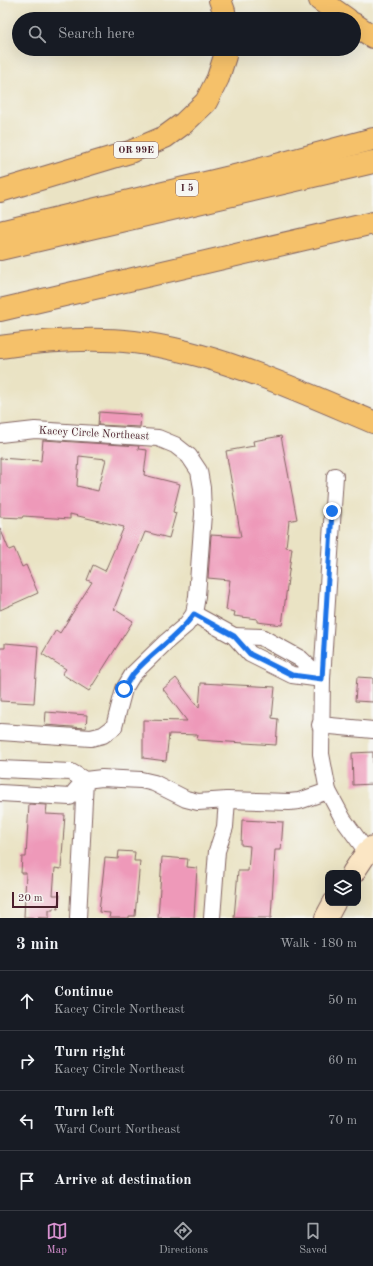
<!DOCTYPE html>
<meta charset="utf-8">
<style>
body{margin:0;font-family:"Old Standard TT",serif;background:#20242c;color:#f1f3f6}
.controls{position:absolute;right:12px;bottom:12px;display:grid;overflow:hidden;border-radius:8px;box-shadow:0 4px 16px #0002}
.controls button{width:36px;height:36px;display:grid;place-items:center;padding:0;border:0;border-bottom:1px solid #363941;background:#171b24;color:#f1f3f6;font:20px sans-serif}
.scale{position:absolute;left:12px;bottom:10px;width:46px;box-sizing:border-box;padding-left:4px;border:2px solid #4a1f2b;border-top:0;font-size:11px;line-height:14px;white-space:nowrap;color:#4a1f2b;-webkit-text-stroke:3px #f6f6f2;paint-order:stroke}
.stop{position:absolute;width:12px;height:12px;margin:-9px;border:3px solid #1a73e8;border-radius:50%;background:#fff}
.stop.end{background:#1a73e8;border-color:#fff;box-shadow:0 1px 4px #0008}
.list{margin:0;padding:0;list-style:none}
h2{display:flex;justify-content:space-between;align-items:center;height:52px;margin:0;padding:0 16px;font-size:17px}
h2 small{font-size:13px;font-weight:400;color:#9ea1a6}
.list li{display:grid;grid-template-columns:26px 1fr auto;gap:12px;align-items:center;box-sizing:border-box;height:60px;padding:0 16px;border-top:1px solid #363941}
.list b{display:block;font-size:15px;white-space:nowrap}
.list p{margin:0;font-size:13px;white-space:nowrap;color:#9ea1a6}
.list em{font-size:13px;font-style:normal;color:#9ea1a6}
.icon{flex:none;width:22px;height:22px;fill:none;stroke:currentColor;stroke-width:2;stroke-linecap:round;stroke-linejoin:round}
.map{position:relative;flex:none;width:373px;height:918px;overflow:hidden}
.search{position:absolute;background:#171b24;box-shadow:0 4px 16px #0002;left:12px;right:12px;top:12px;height:44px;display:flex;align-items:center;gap:10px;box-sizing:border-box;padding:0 14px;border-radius:22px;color:#9ea1a6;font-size:15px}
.sheet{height:292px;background:#171b24}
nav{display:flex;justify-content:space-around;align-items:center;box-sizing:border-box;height:56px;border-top:1px solid #363941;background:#171b24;font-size:11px;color:#9ea1a6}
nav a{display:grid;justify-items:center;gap:2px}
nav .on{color:#d690ce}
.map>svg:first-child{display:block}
.building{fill:#ee99b9;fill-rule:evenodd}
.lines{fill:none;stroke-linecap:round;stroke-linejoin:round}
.minor-casing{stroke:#826461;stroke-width:18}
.secondary-casing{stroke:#826461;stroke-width:24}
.primary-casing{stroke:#826461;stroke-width:24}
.motorway-casing{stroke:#826461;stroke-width:24}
.minor{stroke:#fff;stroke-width:16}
.secondary{stroke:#fbe6c4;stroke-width:22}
.primary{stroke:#f5c16b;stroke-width:22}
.motorway{stroke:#f5c16b;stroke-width:22}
.route{stroke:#1a73e8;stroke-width:5}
.labels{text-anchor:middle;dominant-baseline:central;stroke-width:3;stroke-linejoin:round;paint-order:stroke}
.shield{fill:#f6f6f2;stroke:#7e6067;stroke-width:1}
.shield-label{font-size:10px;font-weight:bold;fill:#4a1f2b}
.street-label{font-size:11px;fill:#4a1f2b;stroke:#f6f6f2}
</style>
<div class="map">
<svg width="373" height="918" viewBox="0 0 373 918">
<rect width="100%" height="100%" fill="#f6f6f2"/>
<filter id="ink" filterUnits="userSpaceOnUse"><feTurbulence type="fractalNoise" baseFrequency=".025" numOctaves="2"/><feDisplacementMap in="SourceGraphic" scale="8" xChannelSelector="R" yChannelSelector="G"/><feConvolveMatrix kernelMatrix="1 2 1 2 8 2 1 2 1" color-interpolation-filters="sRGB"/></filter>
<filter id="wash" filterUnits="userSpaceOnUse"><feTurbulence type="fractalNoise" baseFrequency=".012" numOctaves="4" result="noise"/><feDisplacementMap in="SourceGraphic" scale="16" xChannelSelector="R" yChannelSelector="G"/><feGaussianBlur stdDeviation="0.9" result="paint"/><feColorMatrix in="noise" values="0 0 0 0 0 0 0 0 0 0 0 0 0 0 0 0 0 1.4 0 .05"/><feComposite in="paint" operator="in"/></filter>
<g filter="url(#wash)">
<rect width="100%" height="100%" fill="#eae3c4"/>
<g id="blocks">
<g class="building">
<path d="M99,412L141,415L140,427L98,425Z"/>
<path d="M281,436L297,519L289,521L286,547L292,548L282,625L257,622V619L234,616L235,612L226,610L230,580L208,578L211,535L241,537L226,451L254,446L253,441Z"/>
<path d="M43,440L139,446L138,449L147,450L144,475L180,484L173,512L176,513L169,538L145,532L114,609L133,621L89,691L62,674L66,669L42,654L56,630L60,633L92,582L87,580L93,565L105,571L124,527L70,514V519L23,516L22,518L0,517V458L41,461ZM79,456L106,459L98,491L77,486Z"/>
<path d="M0,528L9,550L14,548L22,567L26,565L38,593L0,610Z"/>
<path d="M5,643L38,646L34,703L0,701V648H5Z"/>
<path d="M357,677L373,678V702L355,701Z"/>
<path d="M176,678L199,708L201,683L275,687L272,718L278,719L276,745L197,740L198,735L169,734L166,761L143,758V720L187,721L163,689Z"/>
<path d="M46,712L87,715L86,728L45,725Z"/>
<path d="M373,752V784L353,785L352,753Z"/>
<path d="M29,804L47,805L46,814L65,815L61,869L55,868L53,895H60L58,909L53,908V910H49V918L24,917L26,873H21L22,857H26Z"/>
<path d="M242,820L283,822L281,850H275L271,918H234L238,871H248L250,846L241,845Z"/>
<path d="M119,851L135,852L134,861H140L135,916H129V918H109L110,913L99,912L105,858L118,859Z"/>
<path d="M162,857L188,859L187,867L197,868L194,918H158Z"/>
</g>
</g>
</g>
<g filter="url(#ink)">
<use href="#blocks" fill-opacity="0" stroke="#826461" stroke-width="1"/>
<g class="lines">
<defs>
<g id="minor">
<path d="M0,434L35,430L158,438L175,445L189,456L199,471L202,488L203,514L197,596L194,614L186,625L166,642L133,674L124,689L114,727L103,735L91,738L0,732"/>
<path d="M335,476L322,679L321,754L328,791L343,819L367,852"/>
<path d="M194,614L234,636L250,654L292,675L322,679"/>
<path d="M234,636L261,637L301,659L322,679"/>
<path d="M320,725L373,730"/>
<path d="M0,769L71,772L85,780L102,778L141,780L154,783L186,799L198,802L227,800L289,802L299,801L328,791"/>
<path d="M0,793L70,797L85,780"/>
<path d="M78,918L85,780"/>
<path d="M212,918L217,851L225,827L227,800"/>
</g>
<g id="secondary">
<path d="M353,873L367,852L373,847"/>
<path d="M326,918L334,903"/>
</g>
<g id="primary">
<path d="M320,0L347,19"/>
<path d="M354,24L373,37"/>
</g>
<g id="motorway">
<path d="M220,0L224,11L225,19"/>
<path d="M0,191L130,152L165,137L184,123L206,102L218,78L225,56V49"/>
<path d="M0,232L239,175L373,139"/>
<path d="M0,249L373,162"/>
<path d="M0,310L373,223"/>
<path d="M0,347C43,341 90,337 134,342C216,352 297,390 373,422"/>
</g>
</defs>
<use href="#minor" class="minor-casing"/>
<use href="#secondary" class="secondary-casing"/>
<use href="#primary" class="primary-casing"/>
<use href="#motorway" class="motorway-casing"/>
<use href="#minor" class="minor"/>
<use href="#secondary" class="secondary"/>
<use href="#primary" class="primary"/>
<use href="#motorway" class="motorway"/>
</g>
</g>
<g class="lines" filter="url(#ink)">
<path class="route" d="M124,689C127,684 130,678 134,673C152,652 178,637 194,614L234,636L250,654L292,675L322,679L332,511"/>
</g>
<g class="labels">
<g class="shield">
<rect x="114" y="142" width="44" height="16" rx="3"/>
<rect x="176" y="180" width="22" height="16" rx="3"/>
</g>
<g class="shield-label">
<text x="136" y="150">OR 99E</text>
<text x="187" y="188">I 5</text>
</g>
<g class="street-label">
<text transform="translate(94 434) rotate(3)">Kacey Circle Northeast</text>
</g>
</g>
</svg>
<div class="controls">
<button><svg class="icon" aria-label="layers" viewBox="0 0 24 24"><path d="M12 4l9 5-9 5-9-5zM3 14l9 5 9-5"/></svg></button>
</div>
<div class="scale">20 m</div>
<div class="stop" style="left:124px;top:689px"></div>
<div class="stop end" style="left:332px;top:511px"></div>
<div class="search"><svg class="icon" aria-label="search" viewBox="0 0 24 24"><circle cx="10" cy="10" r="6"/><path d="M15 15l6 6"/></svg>Search here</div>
</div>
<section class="sheet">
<h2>3 min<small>Walk · 180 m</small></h2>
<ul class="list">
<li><svg class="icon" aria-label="ahead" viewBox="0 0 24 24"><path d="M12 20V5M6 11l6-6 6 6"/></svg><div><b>Continue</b><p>Kacey Circle Northeast</p></div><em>50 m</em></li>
<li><svg class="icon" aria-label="right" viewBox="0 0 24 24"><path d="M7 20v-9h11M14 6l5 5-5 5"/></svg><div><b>Turn right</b><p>Kacey Circle Northeast</p></div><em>60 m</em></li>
<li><svg class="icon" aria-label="left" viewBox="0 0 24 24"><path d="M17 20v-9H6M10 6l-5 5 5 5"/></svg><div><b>Turn left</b><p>Ward Court Northeast</p></div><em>70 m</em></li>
<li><svg class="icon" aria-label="arrive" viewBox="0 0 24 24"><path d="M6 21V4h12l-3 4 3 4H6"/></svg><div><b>Arrive at destination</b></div></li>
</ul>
</section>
<nav>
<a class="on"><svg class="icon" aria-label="map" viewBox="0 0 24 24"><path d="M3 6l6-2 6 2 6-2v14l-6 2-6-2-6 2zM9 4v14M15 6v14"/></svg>Map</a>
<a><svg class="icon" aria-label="directions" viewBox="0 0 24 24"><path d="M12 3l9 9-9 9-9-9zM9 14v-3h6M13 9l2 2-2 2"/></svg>Directions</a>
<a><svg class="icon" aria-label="saved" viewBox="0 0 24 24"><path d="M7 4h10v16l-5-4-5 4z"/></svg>Saved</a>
</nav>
